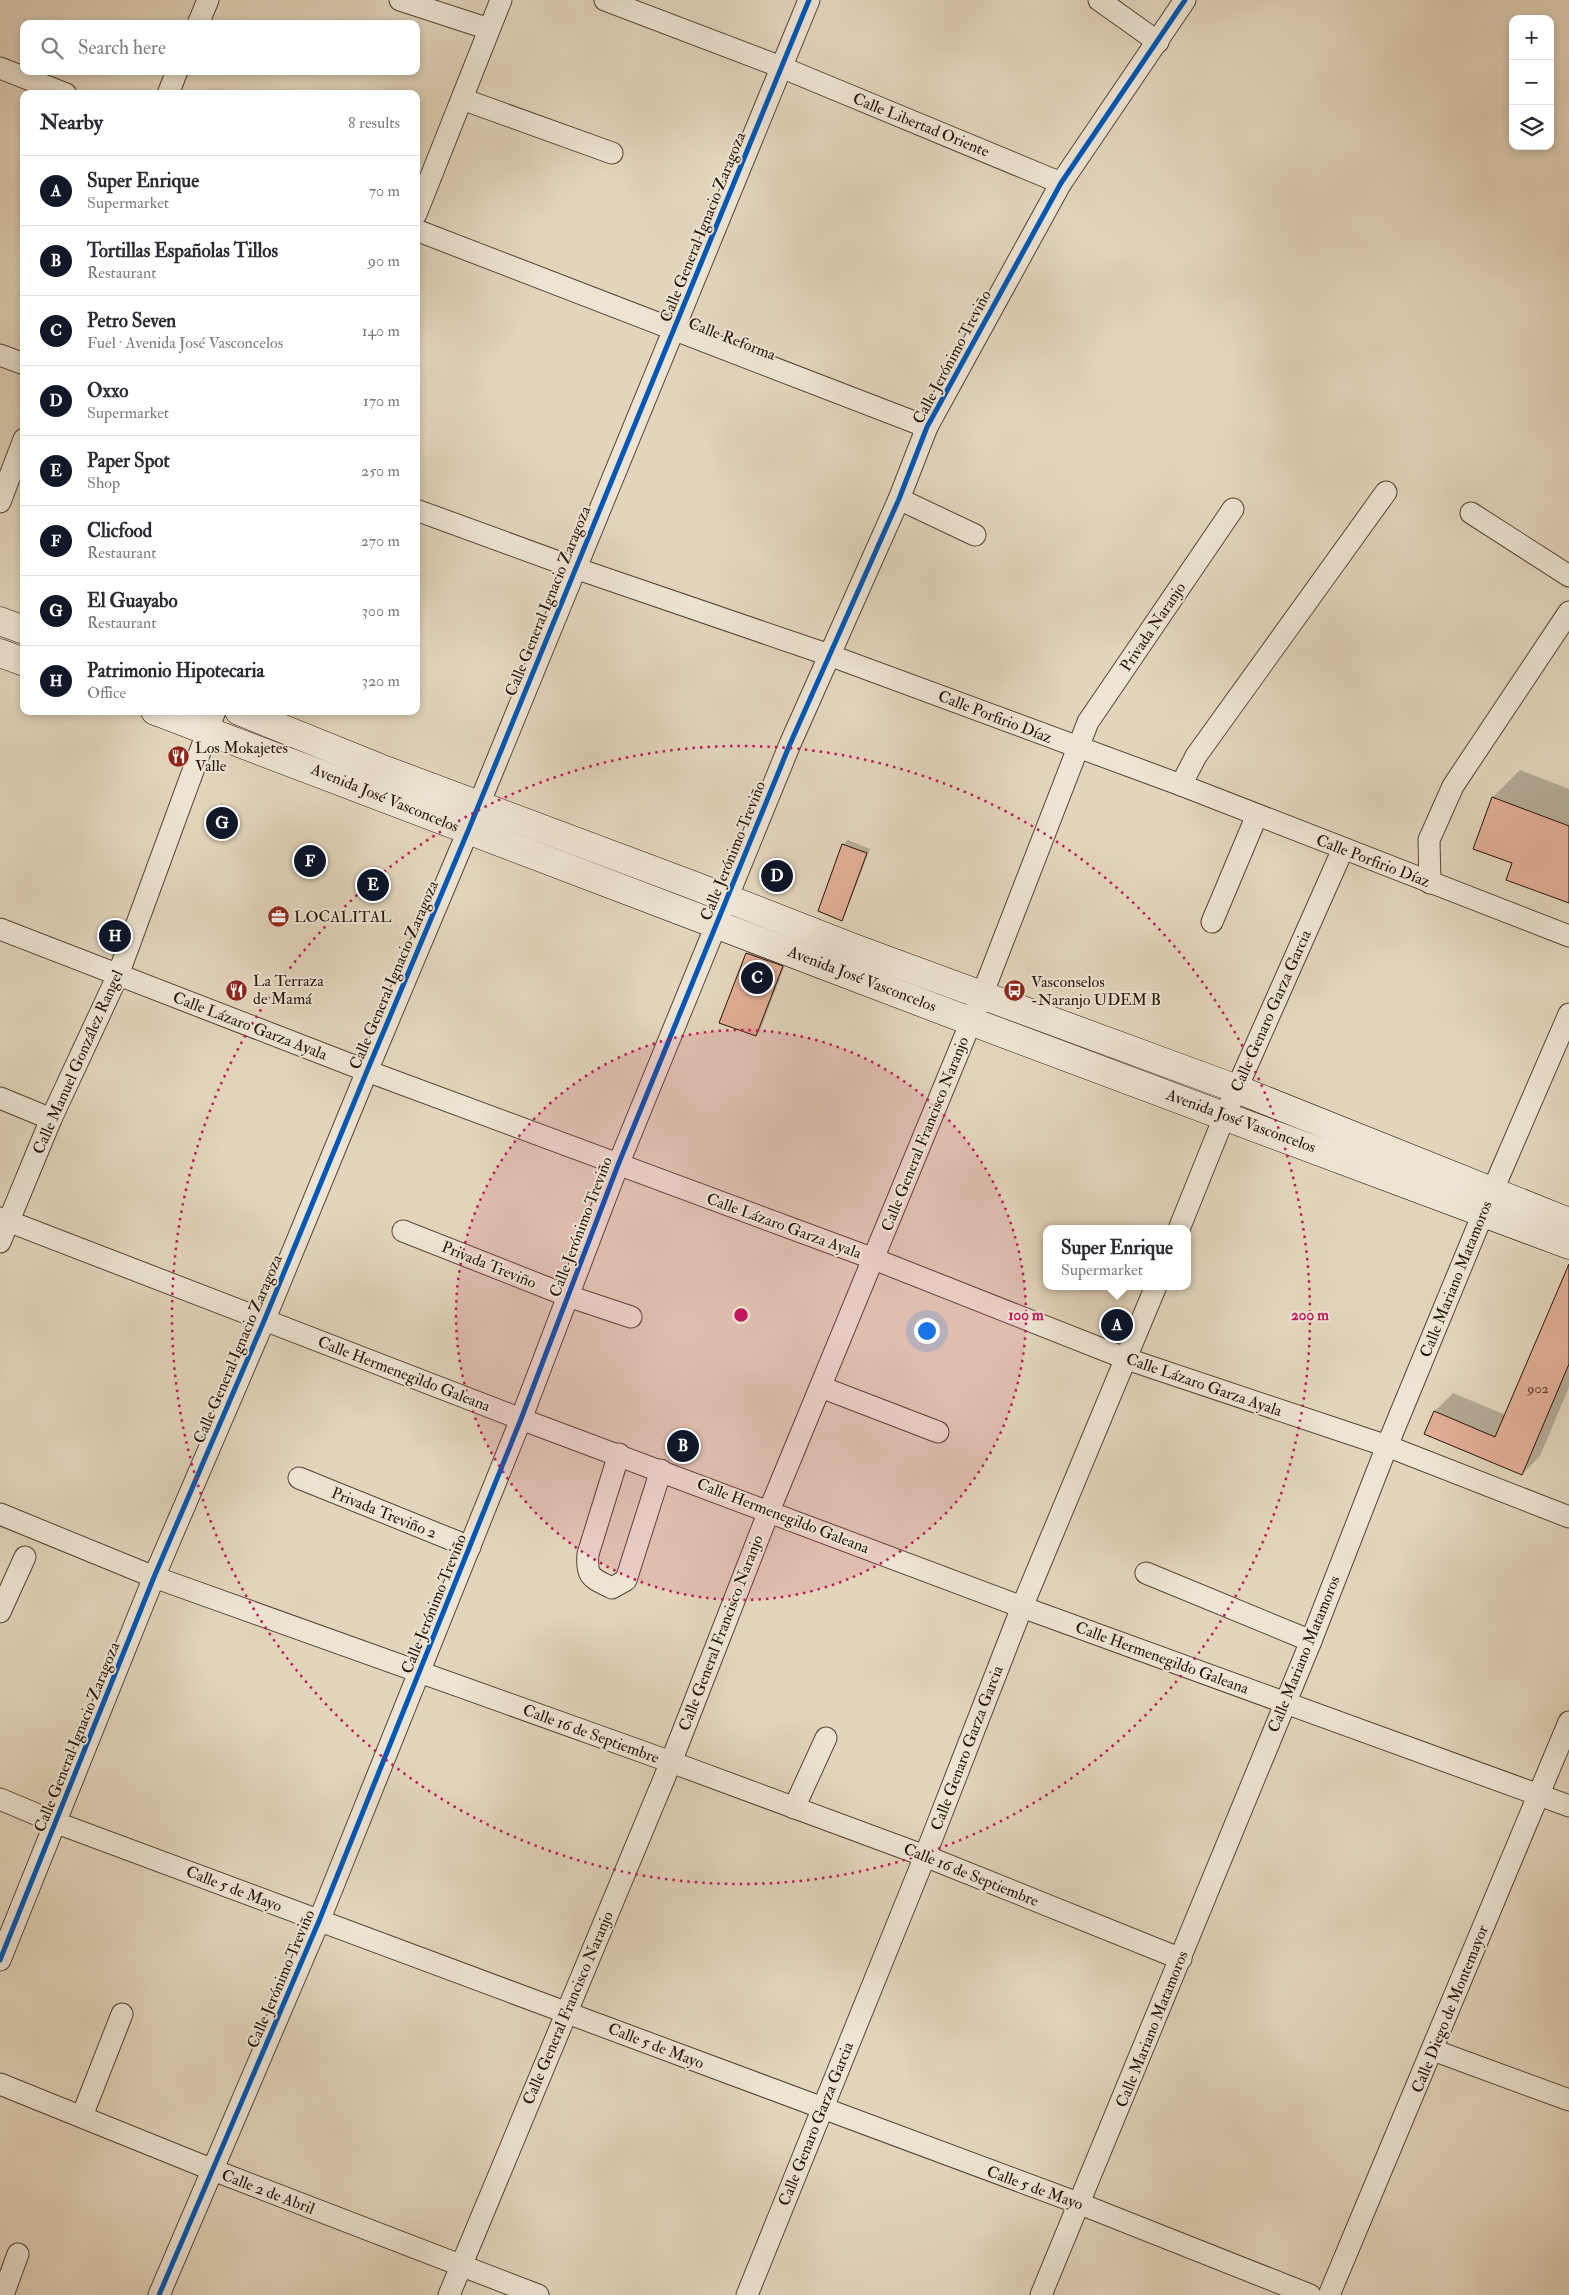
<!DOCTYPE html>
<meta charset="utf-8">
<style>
body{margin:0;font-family:"IM FELL Double Pica",serif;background:#f2f2f3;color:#2b2b33}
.controls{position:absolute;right:15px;top:15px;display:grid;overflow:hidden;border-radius:10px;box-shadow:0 2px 8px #0003}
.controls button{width:45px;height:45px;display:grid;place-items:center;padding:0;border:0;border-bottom:1px solid #e1e1e2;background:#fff;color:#2b2b33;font:25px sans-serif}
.you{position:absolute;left:926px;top:1330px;width:18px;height:18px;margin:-12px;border:4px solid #fff;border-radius:50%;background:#1a73e8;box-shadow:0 0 0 8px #1a73e833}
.badge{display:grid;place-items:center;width:32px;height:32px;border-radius:50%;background:#111827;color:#fff;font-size:16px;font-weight:700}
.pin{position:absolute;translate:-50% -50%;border:2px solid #fff;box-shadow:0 1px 5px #0006}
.popup{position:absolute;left:1043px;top:1225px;width:148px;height:65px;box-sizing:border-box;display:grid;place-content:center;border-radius:10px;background:#fff;filter:drop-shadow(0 1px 4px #0005);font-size:16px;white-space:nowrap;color:#7c7c81}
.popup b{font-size:19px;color:#2b2b33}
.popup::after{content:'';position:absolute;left:50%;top:100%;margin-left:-10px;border:10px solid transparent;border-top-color:#fff}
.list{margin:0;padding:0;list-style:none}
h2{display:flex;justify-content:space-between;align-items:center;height:65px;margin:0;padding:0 20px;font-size:21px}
h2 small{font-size:16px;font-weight:400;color:#7c7c81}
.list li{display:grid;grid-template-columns:32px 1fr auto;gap:15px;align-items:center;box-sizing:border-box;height:70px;padding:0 20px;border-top:1px solid #e1e1e2}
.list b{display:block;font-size:19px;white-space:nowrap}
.list p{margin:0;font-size:16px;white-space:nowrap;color:#7c7c81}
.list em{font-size:16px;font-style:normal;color:#7c7c81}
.icon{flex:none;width:28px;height:28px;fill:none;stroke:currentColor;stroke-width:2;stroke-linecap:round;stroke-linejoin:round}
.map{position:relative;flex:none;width:1569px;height:2295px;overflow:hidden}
.search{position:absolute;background:#fff;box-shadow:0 2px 8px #0003;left:20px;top:20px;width:400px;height:55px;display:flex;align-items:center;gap:12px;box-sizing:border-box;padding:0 18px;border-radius:10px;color:#7c7c81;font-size:19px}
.panel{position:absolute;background:#fff;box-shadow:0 2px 8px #0003;left:20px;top:90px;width:400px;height:625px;border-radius:10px}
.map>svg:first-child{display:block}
.shadow{fill:#0003}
.building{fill:#e3af97;stroke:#271308}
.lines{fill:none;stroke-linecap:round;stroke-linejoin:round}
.minor-casing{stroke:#564435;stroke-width:23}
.secondary-casing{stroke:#271308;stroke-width:29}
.minor{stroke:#ede4d3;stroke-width:21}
.secondary{stroke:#ede4d3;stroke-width:28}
.cycleway-casing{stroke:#ede4d3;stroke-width:8}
.cycleway{stroke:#0057b8;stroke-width:5}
.ring{fill:none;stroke:#c2185b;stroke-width:2.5;stroke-dasharray:2.5 5}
.labels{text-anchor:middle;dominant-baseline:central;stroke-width:4;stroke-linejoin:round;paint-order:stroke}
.number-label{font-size:14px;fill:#563a2c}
.street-label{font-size:16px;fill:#271308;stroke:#ede4d3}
.poi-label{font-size:16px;fill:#271308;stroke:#ede4d3;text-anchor:start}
.centre{fill:#c2185b;stroke:#ede4d3;stroke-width:2.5}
.ring-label{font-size:15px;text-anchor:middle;font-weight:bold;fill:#c2185b;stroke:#ede4d3;stroke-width:4;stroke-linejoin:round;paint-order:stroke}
</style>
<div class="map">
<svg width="1569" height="2295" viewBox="0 0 1569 2295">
<rect width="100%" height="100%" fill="#e3d5bc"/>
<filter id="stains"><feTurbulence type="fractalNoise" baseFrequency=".004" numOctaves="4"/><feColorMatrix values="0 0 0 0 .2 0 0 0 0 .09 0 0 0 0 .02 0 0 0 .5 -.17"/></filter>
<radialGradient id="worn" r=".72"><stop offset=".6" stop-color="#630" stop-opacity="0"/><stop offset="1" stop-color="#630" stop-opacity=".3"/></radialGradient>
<g class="shadow">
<path d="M1520,770L1569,789V902L1514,863L1493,797Z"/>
<path d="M848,840L870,849L845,915L841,919L820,910L844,844Z"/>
<path d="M751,949L786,962L760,1031L756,1035L721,1022L747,953Z"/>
<path d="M1569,1268V1387L1540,1456L1522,1474L1435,1411L1453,1393L1506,1415Z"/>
</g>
<g class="building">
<path d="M1492,797L1569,826V903L1506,880L1512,863L1473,849Z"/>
<path d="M842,844L867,853L842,921L818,911Z"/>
<path d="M746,953L783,966L756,1036L719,1023Z"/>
<path d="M1569,1264V1364L1522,1475L1424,1434L1434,1411L1495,1437Z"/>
</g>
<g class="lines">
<defs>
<g id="minor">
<path d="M400,0L489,29"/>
<path d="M605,0L781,67L1061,183"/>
<path d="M1099,0L1158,42"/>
<path d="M198,24L208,0"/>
<path d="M0,68L66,94"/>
<path d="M168,94L177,71"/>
<path d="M462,99L612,153"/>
<path d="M416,214L501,0"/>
<path d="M416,230L927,427"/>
<path d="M0,355L24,364"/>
<path d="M899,499L975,535"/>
<path d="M0,502L24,439"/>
<path d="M416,510L575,568L829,655L1181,785L1569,936"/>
<path d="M1471,513L1569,576"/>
<path d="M1181,785L1196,756L1386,492"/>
<path d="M1430,883L1429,840L1453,786L1569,612"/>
<path d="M1212,922L1257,815"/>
<path d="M0,929L367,1071L874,1259L1127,1359L1387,1446L1569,1517"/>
<path d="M0,1098L51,1119"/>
<path d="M0,1218L521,1419L1022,1607L1569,1806"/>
<path d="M1179,1229L1225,1115L1343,849"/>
<path d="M403,1231L568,1296L631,1317"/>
<path d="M0,1242L51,1119L118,975L215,711"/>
<path d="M821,1387L938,1432"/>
<path d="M619,1454L588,1554C586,1578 592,1578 612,1588L626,1580L661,1470"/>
<path d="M299,1478L470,1547"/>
<path d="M0,1514L154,1577L671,1762L925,1856L1181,1959"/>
<path d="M1146,1573L1311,1641"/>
<path d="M0,1612L25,1557"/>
<path d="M0,1799L57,1823L1078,2203L1310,2295"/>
<path d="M794,1808L826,1738"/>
<path d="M0,1960L154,1577L264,1321L367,1071L468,831L809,0"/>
<path d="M1433,2050L1569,2100"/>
<path d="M0,2084L213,2170L538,2295"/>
<path d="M82,2116L122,2014"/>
<path d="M3,2295L18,2254"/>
<path d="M159,2295L319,1921L521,1419L618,1165L790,744L899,499L927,427L1061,183L1185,0"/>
<path d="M449,2295L671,1762L769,1511L982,995L1088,722L1233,509"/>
<path d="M747,2295L925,1856L1022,1607L1156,1286"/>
<path d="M1041,2295L1311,1641L1387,1446L1492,1192L1569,1014"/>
<path d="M1329,2295L1569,1722"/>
</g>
<g id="secondary">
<path d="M0,621L24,630"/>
<path d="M0,653L24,662"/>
<path d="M155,711L970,1021L1569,1245"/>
<path d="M239,711L380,768L690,884L854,948L1237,1089L1569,1222"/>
</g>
</defs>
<use href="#minor" class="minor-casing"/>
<use href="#secondary" class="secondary-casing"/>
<use href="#minor" class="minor"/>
<use href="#secondary" class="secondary"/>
<defs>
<g id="cycleway">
<path d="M0,1960L154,1577L264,1321L367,1071L468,831L809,0"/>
<path d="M159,2295L319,1921L521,1419L618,1165L790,744L899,499L927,427L1061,183L1185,0"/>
</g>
</defs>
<use href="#cycleway" class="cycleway-casing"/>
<use href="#cycleway" class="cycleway"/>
</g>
<circle cx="741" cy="1315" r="285" fill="#c2185b" fill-opacity=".12"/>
<g class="ring">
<circle cx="741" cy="1315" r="285"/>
<circle cx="741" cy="1315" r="569"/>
</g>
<defs>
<symbol id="restaurant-disc" viewBox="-11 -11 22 22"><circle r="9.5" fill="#8f2418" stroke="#ede4d3"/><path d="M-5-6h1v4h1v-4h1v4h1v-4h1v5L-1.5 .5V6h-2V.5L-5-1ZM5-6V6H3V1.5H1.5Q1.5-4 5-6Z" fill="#fff"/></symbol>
<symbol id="office-disc" viewBox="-11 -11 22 22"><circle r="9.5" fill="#8f2418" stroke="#ede4d3"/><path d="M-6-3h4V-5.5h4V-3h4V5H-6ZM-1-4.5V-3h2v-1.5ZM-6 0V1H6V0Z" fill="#fff"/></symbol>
<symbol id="bus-disc" viewBox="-11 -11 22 22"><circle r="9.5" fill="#8f2418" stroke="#ede4d3"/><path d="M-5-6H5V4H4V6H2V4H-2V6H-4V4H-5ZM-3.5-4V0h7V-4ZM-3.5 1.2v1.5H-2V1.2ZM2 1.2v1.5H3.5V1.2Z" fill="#fff"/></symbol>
</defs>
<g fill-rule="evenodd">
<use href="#restaurant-disc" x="166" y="744" width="25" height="25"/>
<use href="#office-disc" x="266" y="904" width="25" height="25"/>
<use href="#restaurant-disc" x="224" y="978" width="25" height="25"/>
<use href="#bus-disc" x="1002" y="978" width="25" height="25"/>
</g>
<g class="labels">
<g class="number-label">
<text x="1538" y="1388">902</text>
</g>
<g class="street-label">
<text transform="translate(921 125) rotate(22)">Calle Libertad Oriente</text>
<text transform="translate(703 227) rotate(-68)">Calle General Ignacio Zaragoza</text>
<text transform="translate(732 339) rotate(21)">Calle Reforma</text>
<text transform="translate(952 357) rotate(-62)">Calle Jerónimo Treviño</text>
<text transform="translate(548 601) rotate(-68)">Calle General Ignacio Zaragoza</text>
<text transform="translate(1153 627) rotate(-56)">Privada Naranjo</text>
<text transform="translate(995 717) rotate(21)">Calle Porfirio Díaz</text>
<text transform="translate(385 798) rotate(22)">Avenida José Vasconcelos</text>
<text transform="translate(733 851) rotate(-68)">Calle Jerónimo Treviño</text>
<text transform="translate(1373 861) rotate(21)">Calle Porfirio Díaz</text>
<text transform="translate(394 975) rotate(-67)">Calle General Ignacio Zaragoza</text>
<text transform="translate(862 979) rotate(21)">Avenida José Vasconcelos</text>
<text transform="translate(1271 1011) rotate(-66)">Calle Genaro Garza Garcia</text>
<text transform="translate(250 1026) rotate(21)">Calle Lázaro Garza Ayala</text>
<text transform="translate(78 1062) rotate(-66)">Calle Manuel González Rangel</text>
<text transform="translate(1241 1121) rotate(20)">Avenida José Vasconcelos</text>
<text transform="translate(925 1134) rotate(-68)">Calle General Francisco Naranjo</text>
<text transform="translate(784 1226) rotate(20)">Calle Lázaro Garza Ayala</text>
<text transform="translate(581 1227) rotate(-69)">Calle Jerónimo Treviño</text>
<text transform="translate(489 1265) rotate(22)">Privada Treviño</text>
<text transform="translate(1456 1279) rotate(-68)">Calle Mariano Matamoros</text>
<text transform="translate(238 1349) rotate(-67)">Calle General Ignacio Zaragoza</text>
<text transform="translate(404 1374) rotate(21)">Calle Hermenegildo Galeana</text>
<text transform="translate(1204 1385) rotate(19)">Calle Lázaro Garza Ayala</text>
<text transform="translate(384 1513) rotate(22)">Privada Treviño 2</text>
<text transform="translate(783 1516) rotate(21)">Calle Hermenegildo Galeana</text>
<text transform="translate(434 1604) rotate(-68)">Calle Jerónimo Treviño</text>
<text transform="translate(721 1633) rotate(-69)">Calle General Francisco Naranjo</text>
<text transform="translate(1304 1654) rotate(-68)">Calle Mariano Matamoros</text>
<text transform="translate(1162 1658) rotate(20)">Calle Hermenegildo Galeana</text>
<text transform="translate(591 1734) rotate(20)">Calle 16 de Septiembre</text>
<text transform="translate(77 1737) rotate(-68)">Calle General Ignacio Zaragoza</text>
<text transform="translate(967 1748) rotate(-69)">Calle Genaro Garza Garcia</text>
<text transform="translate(971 1875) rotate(22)">Calle 16 de Septiembre</text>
<text transform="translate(234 1889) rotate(21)">Calle 5 de Mayo</text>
<text transform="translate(281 1979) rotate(-67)">Calle Jerónimo Treviño</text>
<text transform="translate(568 2008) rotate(-67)">Calle General Francisco Naranjo</text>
<text transform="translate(1450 2009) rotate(-68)">Calle Diego de Montemayor</text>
<text transform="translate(1152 2029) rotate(-68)">Calle Mariano Matamoros</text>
<text transform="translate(656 2046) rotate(21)">Calle 5 de Mayo</text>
<text transform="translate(816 2124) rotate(-68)">Calle Genaro Garza Garcia</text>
<text transform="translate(1035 2188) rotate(20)">Calle 5 de Mayo</text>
<text transform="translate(268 2192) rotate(21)">Calle 2 de Abril</text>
</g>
<g class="poi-label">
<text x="195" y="748">Los Mokajetes<tspan x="195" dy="18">Valle</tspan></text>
<text x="294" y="917">LOCALITAL</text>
<text x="253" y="981">La Terraza<tspan x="253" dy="18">de Mamá</tspan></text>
<text x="1031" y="982">Vasconselos<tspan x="1031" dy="18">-Naranjo UDEM B</tspan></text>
</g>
</g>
<circle cx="741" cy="1315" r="8" class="centre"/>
<g class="ring-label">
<text x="1026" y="1320">100 m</text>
<text x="1310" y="1320">200 m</text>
</g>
<rect width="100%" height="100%" filter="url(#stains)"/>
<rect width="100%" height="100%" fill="url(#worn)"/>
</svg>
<div class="controls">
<button>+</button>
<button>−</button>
<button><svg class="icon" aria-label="layers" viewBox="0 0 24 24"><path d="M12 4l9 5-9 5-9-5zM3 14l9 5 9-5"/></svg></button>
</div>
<div class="you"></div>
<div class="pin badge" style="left:1117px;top:1325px">A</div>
<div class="popup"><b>Super Enrique</b>Supermarket</div>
<div class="pin badge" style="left:683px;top:1446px">B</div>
<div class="pin badge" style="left:757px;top:978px">C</div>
<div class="pin badge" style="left:777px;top:876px">D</div>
<div class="pin badge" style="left:373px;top:885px">E</div>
<div class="pin badge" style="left:310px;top:861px">F</div>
<div class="pin badge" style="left:222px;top:823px">G</div>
<div class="pin badge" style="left:115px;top:936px">H</div>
<div class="search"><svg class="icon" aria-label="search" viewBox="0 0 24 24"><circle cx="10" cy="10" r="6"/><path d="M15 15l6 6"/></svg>Search here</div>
<section class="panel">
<h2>Nearby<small>8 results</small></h2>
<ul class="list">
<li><span class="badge">A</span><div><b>Super Enrique</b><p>Supermarket</p></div><em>70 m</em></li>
<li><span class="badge">B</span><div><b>Tortillas Españolas Tillos</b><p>Restaurant</p></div><em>90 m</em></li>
<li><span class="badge">C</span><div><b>Petro Seven</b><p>Fuel · Avenida José Vasconcelos</p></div><em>140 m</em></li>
<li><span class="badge">D</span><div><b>Oxxo</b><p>Supermarket</p></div><em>170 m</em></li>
<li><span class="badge">E</span><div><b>Paper Spot</b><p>Shop</p></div><em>250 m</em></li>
<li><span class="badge">F</span><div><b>Clicfood</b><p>Restaurant</p></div><em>270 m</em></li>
<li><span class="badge">G</span><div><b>El Guayabo</b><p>Restaurant</p></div><em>300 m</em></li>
<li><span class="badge">H</span><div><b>Patrimonio Hipotecaria</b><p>Office</p></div><em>320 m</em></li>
</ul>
</section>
</div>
